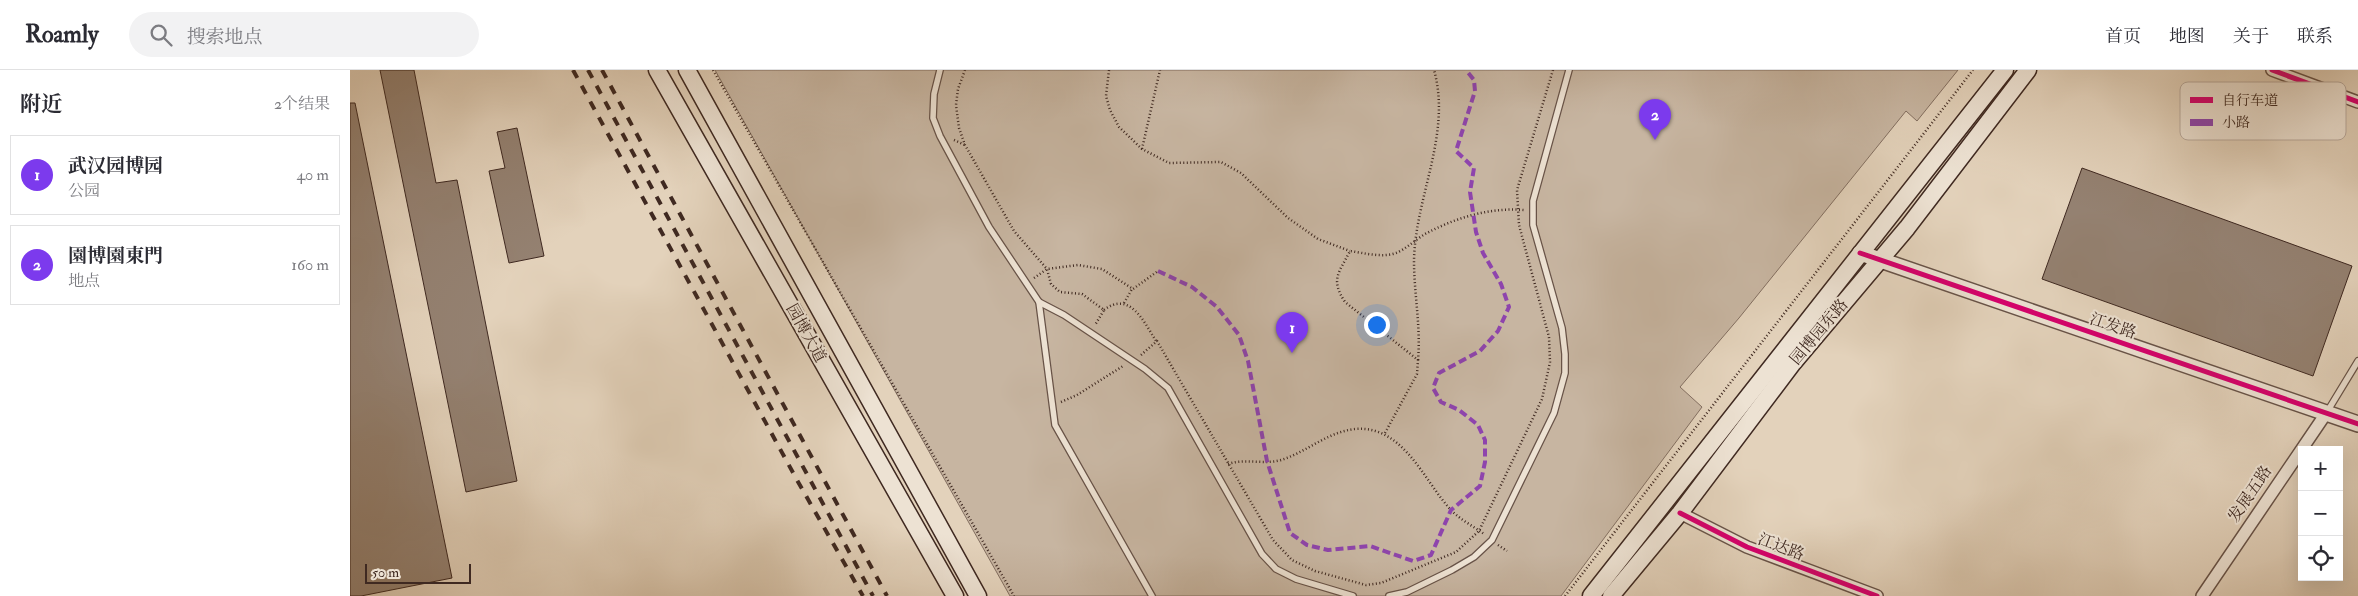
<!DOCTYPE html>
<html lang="zh">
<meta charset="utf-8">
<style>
body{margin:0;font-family:"IM FELL Double Pica","Noto Serif SC",serif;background:#f2f2f3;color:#2b2b33}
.controls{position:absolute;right:15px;bottom:15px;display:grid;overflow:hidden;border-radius:0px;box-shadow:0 5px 20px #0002}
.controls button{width:45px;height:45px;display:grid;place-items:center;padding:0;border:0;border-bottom:1px solid #e1e1e2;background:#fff;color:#2b2b33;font:25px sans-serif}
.scale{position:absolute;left:15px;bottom:12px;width:106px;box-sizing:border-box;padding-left:5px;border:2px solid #3f2921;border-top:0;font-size:14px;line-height:18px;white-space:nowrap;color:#3f2921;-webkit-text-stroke:4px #ede2d3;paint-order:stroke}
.you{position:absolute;left:1026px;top:254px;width:18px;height:18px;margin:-12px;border:4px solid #fff;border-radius:50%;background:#1a73e8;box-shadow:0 0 0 8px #1a73e833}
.badge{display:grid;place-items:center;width:32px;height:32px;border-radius:50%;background:#7c3aed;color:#fff;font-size:16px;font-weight:700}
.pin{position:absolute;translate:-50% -41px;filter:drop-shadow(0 1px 2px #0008)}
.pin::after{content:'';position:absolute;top:26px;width:18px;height:15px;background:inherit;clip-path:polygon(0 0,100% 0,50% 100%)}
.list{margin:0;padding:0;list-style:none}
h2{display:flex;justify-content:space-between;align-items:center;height:65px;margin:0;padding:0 20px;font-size:21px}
h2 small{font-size:16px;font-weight:400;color:#7c7c81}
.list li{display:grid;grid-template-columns:32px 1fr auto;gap:15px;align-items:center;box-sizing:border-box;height:80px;margin:0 10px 10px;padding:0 10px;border:1px solid #e1e1e2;border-radius:0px}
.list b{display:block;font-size:19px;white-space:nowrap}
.list p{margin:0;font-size:16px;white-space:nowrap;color:#7c7c81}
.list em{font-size:16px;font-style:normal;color:#7c7c81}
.icon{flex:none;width:28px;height:28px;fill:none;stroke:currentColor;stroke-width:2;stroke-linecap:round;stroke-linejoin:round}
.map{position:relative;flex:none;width:2008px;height:526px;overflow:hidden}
header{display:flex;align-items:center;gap:30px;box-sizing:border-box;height:70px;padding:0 25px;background:#fff;border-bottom:1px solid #e1e1e2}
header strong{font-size:24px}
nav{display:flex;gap:28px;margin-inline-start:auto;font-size:18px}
.search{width:350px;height:45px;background:#f2f2f3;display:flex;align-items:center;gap:12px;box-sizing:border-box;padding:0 18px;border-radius:28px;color:#7c7c81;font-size:19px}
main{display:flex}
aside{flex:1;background:#fff}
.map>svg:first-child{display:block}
.green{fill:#c7b5a1;stroke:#836f61}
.building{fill:#948171;stroke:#3f2921}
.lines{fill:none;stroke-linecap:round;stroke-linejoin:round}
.service-casing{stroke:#685348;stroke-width:8}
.minor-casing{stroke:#685348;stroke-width:14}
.tertiary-casing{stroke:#685348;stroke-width:18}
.secondary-casing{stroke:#3f2921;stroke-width:19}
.path{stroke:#3f2921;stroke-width:2.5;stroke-dasharray:1 2.5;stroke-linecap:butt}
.service{stroke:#ede2d3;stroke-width:5.5}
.minor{stroke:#ede2d3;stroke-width:11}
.tertiary{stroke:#ede2d3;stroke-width:15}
.secondary{stroke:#ede2d3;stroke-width:16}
.rail{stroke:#3f2921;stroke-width:4;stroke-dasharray:9 9;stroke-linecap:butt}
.quiet{stroke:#8e44ad;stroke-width:4;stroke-dasharray:8 4;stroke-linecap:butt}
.cycleway-casing{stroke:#ede2d3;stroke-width:8}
.cycleway{stroke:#d6006c;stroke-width:5}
.labels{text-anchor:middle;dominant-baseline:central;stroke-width:4;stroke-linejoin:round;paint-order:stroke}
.street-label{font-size:16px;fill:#3f2921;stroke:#ede2d3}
.key{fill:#ede2d3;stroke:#b9aa9e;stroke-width:1}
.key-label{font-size:14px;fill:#3f2921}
</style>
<header>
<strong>Roamly</strong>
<div class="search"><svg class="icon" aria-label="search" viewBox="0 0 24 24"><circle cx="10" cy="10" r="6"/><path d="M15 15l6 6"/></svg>搜索地点</div>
<nav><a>首页</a><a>地图</a><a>关于</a><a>联系</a></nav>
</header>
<main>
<aside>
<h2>附近<small>2个结果</small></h2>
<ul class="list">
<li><span class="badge">1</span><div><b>武汉园博园</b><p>公园</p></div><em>40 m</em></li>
<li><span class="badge">2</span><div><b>園博園東門</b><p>地点</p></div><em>160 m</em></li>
</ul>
</aside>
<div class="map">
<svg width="2008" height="526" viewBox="0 0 2008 526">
<rect width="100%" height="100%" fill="#e3d2bb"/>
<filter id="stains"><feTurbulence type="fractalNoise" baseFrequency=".004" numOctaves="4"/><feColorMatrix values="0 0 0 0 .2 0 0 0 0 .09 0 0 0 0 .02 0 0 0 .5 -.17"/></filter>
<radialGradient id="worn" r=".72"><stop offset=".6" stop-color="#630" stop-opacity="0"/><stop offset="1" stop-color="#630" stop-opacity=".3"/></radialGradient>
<path class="green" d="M365,0H1608L1567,51L1556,41L1389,248L1330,317L1352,337L1211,526H660Z"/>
<g class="building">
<path d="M30,0H64L86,113L107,110L167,411L116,422Z"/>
<path d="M0,33H5L102,508L11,526H0Z"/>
<path d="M167,58L194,186L159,193L139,101L155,98L147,62Z"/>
<path d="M1732,98L2002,196L1963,306L1692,209Z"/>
</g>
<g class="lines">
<defs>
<g id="service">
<path d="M590,0L584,24L583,48L590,66L639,157L689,232L714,245L795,299L818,318L912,484L926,499L946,509L1003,526"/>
<path d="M689,232L705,355L802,526"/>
<path d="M1977,342L2008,291"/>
<path d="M1039,526L1057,522L1102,500L1124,487L1142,470L1204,343L1215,303V284L1212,258L1183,155V131L1219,0"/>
</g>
<g id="minor">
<path d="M1922,0L2008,32"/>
<path d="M1330,443L1397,477L1527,526"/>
<path d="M1852,526L1977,342"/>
</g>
<path id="tertiary" d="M1510,183L2008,354"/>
<g id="secondary">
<path d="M307,0L605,526"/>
<path d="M337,0L628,526"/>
<path d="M1241,526L1655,0"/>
<path d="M1261,526L1330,443L1443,293L1557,158L1678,0"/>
</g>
</defs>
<use href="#service" class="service-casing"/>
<use href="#minor" class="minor-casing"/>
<use href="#tertiary" class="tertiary-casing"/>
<use href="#secondary" class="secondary-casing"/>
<g class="path">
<path d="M363,0L664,526"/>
<path d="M615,0L608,19L606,35L609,58L615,75L664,161L697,199L701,214L710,222L732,224L754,240L745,255"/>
<path d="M759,0L756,26L760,40L769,57L792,79L819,93L871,92L891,103L938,148L968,169L1000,181"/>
<path d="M604,70L615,75"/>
<path d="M792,79L810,0"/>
<path d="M684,208L697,199L728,195L752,199L783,219L808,201"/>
<path d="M774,233L782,219"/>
<path d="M754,240C780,220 794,252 806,271"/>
<path d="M791,285L807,271L923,470L942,490L965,501L1016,515L1031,513L1106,482L1129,461L1192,329L1200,292L1199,267L1169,155L1167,120L1203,0"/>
<path d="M1068,290C1071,257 1064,224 1064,191C1065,127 1102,64 1084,0"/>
<path d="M711,332L727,325L773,296"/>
<path d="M1035,363L1067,304L1068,290L995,232C980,209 989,203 1000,181C1014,183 1032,188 1046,183C1056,179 1065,170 1075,164C1105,148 1140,137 1174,140"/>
<path d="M878,394C896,388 914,395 931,390C957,382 977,362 1005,359C1053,355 1073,409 1100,439C1109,449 1123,456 1134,464"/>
<path d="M1148,475L1157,481"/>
<path d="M1215,526L1623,0"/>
</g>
<use href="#service" class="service"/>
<use href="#minor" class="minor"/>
<use href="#tertiary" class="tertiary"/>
<use href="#secondary" class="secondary"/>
<g class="rail">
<path d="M223,0L447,410L513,526"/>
<path d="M238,0L523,526"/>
<path d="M252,0L537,526"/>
</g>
<path class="quiet" d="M808,201L842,217L867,237L889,265L898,291L917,391L940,463L957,475L978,480L1020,476L1063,491L1081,485L1101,440L1130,416L1135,392V370L1128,355L1109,340L1091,332L1083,318L1089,303L1130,281L1148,261L1159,237L1151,214L1133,183L1126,162L1120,122L1124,98L1106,81L1125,21L1124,10L1116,0"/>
<defs>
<g id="cycleway">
<path d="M1922,0L2008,32"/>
<path d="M1510,183L2008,354"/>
<path d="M1330,443L1397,477L1527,526"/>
</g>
</defs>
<use href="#cycleway" class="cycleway-casing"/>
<use href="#cycleway" class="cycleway"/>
</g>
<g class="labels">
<g class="street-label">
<text transform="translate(1763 256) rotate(19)">江发路</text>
<text transform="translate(1469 262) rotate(-50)">园博园东路</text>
<text transform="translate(456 263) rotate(61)">园博大道</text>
<text transform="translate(1900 424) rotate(-56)">发展五路</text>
<text transform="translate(1431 477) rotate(21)">江达路</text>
</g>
</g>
<rect x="1830" y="12" width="166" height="58" rx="8" class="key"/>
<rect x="1840" y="27" width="23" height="6" fill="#d6006c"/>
<rect x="1840" y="49" width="23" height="7" fill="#8e44ad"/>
<g class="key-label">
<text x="1872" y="35">自行车道</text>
<text x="1872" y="57">小路</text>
</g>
<rect width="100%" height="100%" filter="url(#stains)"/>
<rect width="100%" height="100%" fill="url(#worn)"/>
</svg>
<div class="controls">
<button>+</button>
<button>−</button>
<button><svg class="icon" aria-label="locate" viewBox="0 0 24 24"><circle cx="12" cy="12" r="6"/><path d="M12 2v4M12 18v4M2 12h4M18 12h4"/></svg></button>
</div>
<div class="scale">50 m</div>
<div class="you"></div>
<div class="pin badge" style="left:942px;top:283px">1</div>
<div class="pin badge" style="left:1305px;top:70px">2</div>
</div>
</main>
